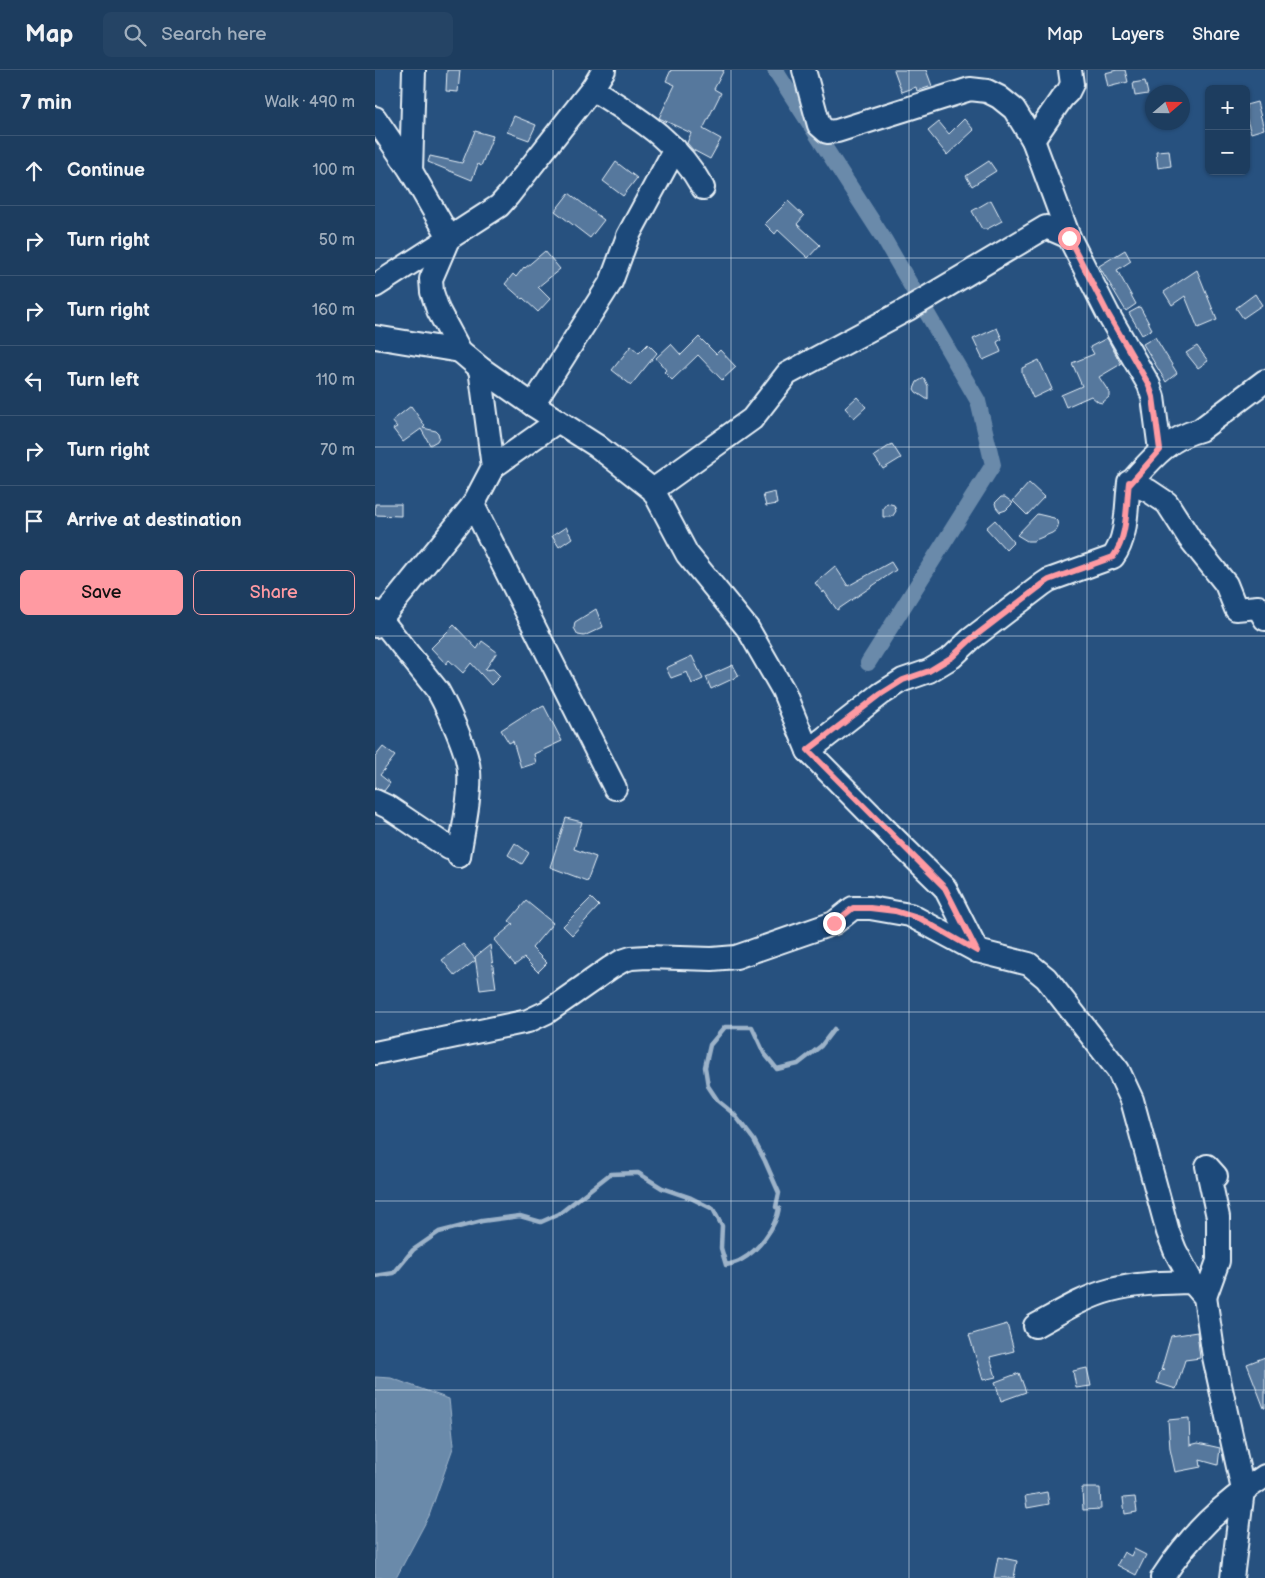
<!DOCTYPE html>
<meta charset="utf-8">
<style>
body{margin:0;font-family:"Balsamiq Sans",sans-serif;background:#254465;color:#f1f3f6}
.controls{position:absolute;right:15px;top:15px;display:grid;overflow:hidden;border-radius:8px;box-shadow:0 1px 4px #0004}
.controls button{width:45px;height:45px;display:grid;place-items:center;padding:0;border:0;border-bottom:1px solid #3b5674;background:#1d3d5f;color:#f1f3f6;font:25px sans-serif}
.compass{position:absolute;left:770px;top:15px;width:45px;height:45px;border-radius:50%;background:#1d3d5f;box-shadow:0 1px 4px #0004;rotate:70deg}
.stop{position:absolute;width:15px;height:15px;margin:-11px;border:4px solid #ff9aa2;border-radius:50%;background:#fff}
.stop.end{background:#ff9aa2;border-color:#fff;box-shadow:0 1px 5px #0008}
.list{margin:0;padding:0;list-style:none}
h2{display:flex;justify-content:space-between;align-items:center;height:65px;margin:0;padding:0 20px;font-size:21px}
h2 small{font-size:16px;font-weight:400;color:#a0aebd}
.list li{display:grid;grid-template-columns:32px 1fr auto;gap:15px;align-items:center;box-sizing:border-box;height:70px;padding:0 20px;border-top:1px solid #3b5674}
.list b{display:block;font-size:19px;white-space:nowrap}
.list em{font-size:16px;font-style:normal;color:#a0aebd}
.actions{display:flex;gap:10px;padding:15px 20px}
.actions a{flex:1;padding:11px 0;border:1px solid #ff9aa2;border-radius:8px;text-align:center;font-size:18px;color:#ff9aa2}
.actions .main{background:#ff9aa2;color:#111}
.icon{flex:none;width:28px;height:28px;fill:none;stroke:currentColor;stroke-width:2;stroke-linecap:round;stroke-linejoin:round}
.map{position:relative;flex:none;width:890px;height:1508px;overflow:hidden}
header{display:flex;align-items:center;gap:30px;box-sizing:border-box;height:70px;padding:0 25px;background:#1d3d5f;border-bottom:1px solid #3b5674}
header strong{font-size:24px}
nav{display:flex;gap:28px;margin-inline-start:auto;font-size:18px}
.search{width:350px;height:45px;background:#254465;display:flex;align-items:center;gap:12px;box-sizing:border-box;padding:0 18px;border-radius:8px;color:#a0aebd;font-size:19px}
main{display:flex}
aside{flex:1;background:#1d3d5f}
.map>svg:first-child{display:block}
.water{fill:#6b8aaa;stroke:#9db3c9}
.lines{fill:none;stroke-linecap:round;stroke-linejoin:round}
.stream{stroke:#9db3c9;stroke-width:4.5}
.canal{stroke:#6b8aaa;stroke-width:16}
.building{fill:#57789d;stroke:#e8f1f8}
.minor-casing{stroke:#e8f1f8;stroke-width:26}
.minor{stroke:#1f4a7a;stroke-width:22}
.route{stroke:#ff9aa2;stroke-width:6}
.grid{fill:none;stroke:#e8f1f8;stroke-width:1;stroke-opacity:0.55}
</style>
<header>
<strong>Map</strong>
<div class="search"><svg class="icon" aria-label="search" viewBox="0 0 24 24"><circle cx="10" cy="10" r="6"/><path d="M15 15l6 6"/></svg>Search here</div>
<nav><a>Map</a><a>Layers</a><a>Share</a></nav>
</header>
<main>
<aside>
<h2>7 min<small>Walk · 490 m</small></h2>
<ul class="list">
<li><svg class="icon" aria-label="ahead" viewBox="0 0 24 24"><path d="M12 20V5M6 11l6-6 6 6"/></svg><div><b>Continue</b></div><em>100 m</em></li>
<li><svg class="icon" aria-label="right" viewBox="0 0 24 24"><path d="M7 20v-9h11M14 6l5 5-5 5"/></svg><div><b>Turn right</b></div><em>50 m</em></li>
<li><svg class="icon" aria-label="right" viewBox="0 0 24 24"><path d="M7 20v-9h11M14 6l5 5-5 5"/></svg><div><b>Turn right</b></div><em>160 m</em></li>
<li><svg class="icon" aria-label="left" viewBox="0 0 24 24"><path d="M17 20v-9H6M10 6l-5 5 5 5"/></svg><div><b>Turn left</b></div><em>110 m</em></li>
<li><svg class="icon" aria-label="right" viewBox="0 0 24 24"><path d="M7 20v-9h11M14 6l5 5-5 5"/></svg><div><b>Turn right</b></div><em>70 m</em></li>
<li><svg class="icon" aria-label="arrive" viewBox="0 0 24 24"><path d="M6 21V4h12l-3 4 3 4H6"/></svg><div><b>Arrive at destination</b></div></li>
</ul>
<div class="actions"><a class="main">Save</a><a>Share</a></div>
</aside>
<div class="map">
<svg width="890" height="1508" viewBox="0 0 890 1508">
<rect width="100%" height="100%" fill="#27517f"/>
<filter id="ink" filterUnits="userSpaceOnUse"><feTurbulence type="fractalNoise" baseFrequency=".02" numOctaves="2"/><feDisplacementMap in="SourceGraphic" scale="10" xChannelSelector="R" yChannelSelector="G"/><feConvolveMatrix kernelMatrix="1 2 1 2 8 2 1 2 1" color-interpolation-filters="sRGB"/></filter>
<g filter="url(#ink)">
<path class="water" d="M0,1307L16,1308L74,1329L79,1375L54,1446L21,1508H0Z"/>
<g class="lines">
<path class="stream" d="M0,1206L19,1203L38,1180L64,1162L107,1151L145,1146L166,1152L184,1144L235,1104L263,1103L287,1118L316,1128L338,1139L347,1156L346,1178L351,1195C355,1194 361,1193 366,1190C383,1181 401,1157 404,1138L401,1137L404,1123L390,1091L379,1070L359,1044L343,1031L333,1016L330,997L335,975L350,957H377L389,983L402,999L423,994L446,976L459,959"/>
<path class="canal" d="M400,0L509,169L603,331L618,395L493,593"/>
</g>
<g class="building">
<path d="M72,0H85L83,22L71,21Z"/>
<path d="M296,0H349L339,19L346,23L328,59L346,69L335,89L318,80L312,73L316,63L284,48L300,15L291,11Z"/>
<path d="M519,0H551L557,16L542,21L541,17L527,22Z"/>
<path d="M742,0H750L753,12L733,17L730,3Z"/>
<path d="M770,11L773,24L760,26L758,13Z"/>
<path d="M882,32L889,59L876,63L871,47V35Z"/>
<path d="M139,46L161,55L154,70L132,62Z"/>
<path d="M589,49L599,60L572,85L553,61L564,52L574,64Z"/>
<path d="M100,61L118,66L106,96L103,94L97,110L53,92L55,86L87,93Z"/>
<path d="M794,80L796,96L783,98L781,81Z"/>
<path d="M614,91L621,101L597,116L591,106Z"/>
<path d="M241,92L262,108L248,126L228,111Z"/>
<path d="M194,123L229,150L215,168L180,141Z"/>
<path d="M616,130L627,151L612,159H607L597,141Z"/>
<path d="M413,131L429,146L422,154L445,175L433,188L403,160L400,164L390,154Z"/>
<path d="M750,180L756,191L742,200L761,234L751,241L724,196Z"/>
<path d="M170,181L185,199L163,217L175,229L163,242L148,228L147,229L130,214L138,204L141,207L149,197L150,198Z"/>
<path d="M822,200L842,250L823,258L810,226L797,235L789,222Z"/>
<path d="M880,224L887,235L868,248L861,238Z"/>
<path d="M765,237L777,259L767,265L754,243Z"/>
<path d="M622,258L627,269L622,272L626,282L608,290L598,269Z"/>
<path d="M324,267L341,284L345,280L361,297L347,310L323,285L297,310L289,302L291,300L281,288L296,274L306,285Z"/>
<path d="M780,267L802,303L791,312L768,274Z"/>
<path d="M732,268L746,294L724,307L734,322V327L727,333L723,332L716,326L691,337L686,325L707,316L697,293L719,284L715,277Z"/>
<path d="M273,274L282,283L256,315L237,300L256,276L264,283Z"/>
<path d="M822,276L833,291L823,298L811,283Z"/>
<path d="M664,290L677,319L658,328L647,303V298Z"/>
<path d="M549,308L553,316V330L541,322L539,319L542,312Z"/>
<path d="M482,327L491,337L479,348L470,338Z"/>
<path d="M36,336L50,356L48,358L61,361L63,363L64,367L62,371L55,375L46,359L28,372L18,359L22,357L17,351Z"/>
<path d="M517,374L526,388L508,399L499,386Z"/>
<path d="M654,413L669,427L652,445L638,431Z"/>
<path d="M400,422L402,434L391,436L388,425Z"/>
<path d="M626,427H630L638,433L631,440L625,442L621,437L620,433Z"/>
<path d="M512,433L519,435L521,441L517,447H508V438Z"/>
<path d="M0,434H26V446L0,445Z"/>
<path d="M662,444L679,448L682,451L683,456L681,460L677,463L658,471H652L642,465Z"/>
<path d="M620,450L639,472L631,480L611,458Z"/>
<path d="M191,457L197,468L184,477L177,466Z"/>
<path d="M516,492L521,500L462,540L449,521L448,523L440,513L460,496L473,516Z"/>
<path d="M221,539L228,557L209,566L203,565L199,558L200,552Z"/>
<path d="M79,555L102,579L107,571L122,582L110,600L118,599L125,606L116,615L96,593L88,603L74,590L71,594L56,578Z"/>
<path d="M317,586L328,609L317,614L312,602L296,608L291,598Z"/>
<path d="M358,595L364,606L336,619L331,607Z"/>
<path d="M169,636L187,671L159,684L161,693L146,698L138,671L134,673L126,660L151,644Z"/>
<path d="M8,677L20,686L5,705L15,713L9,721L0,718V687Z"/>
<path d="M191,748L207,752L199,779L221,787L212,811L175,797Z"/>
<path d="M140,773L154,783L147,794L133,785Z"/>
<path d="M216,828L224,836L197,865L188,856Z"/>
<path d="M151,831L178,853L157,878L172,893L163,902L149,888L140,895L119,870L138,854L134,851Z"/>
<path d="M88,874L101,890L80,906L67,890Z"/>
<path d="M115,875L121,918L105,920L100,887Z"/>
<path d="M632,1254L639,1281L615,1287L621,1307L608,1310L594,1265Z"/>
<path d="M822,1262L825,1288L810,1290L801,1319L782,1313L785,1302L790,1299L786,1300L796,1266Z"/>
<path d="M890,1287V1338H889L872,1294Z"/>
<path d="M712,1298L716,1316L701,1318L698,1301Z"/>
<path d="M644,1303L651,1322L626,1331L620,1312Z"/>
<path d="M814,1348L815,1375L823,1373L845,1378L843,1395L825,1390L826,1397L800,1402L795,1379L793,1350Z"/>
<path d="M707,1418H725L726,1439L708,1440Z"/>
<path d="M672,1422L674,1434L652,1438L650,1426Z"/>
<path d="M760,1427L762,1442L750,1444L748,1428Z"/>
<path d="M759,1479L771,1485L761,1505L742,1495L749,1482L756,1486Z"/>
<path d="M623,1487L642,1491L639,1508H619Z"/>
</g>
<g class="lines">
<defs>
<g id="minor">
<path d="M429,0L444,55L452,62L462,61L595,19L612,21L624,27L639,39L658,70L694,167L733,244L774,315L778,327L785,380"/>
<path d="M217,19C263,48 301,69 328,118"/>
<path d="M0,48L36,101L74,167L56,209L57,222L63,240L85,281L105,298L158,335L222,376L278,420L312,484L373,559L408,620L433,681L518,767L570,818L602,881L654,894L671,908L743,1000L757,1030L793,1162L800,1180L817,1212L830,1227L839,1287L868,1420L857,1508"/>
<path d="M658,70L687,28L693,22L697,14L695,0"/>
<path d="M36,101L39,0"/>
<path d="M0,216L124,136L133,126L217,19L229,0"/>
<path d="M0,267L85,281"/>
<path d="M158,335L236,212L253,166L300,79"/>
<path d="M118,397L183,351"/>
<path d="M755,413L774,421L792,433L815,469L851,514L861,539L883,537L890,549"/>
<path d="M278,420L377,349L412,304L533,239L671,157L694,167"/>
<path d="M98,435L240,718"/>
<path d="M0,542L63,621C73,639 93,682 94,701C96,726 88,760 84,786"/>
<path d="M0,556L98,435L118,397L105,298"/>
<path d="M433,681L506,624L528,610L554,601L577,587L596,569L668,514L674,510L738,487C753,467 751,436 754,412L755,413C776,390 793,368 825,360L890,311"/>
<path d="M0,731L13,737L74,778L84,777V786"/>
<path d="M0,983L153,951L172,942L235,898L247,891L256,888L272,887L337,889L361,887L459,853L478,838H495L535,845L602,881"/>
<path d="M830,1227L843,1191V1147L832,1096L841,1106"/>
<path d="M660,1256C684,1243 709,1227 736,1220C762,1213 790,1213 817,1212"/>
<path d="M787,1508C815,1465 847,1434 890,1406"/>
</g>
</defs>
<use href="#minor" class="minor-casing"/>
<use href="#minor" class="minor"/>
</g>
</g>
<g class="lines" filter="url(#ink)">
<path class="route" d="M459,853L478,838H495L520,841L546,849L602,881L570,818L433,680L506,624L528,610L554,601L577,587L596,569L668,514L674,510L738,487C753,467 751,436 754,412L755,414L785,380L778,327L774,315L733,244L694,168"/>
</g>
<path class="grid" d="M178,0V1508M356,0V1508M534,0V1508M712,0V1508M0,188H890M0,377H890M0,566H890M0,754H890M0,942H890M0,1131H890M0,1320H890"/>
</svg>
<div class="controls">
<button>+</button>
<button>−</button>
</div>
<svg class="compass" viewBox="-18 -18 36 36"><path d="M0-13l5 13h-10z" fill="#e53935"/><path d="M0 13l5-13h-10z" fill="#a0aebd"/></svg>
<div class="stop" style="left:694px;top:168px"></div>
<div class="stop end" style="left:459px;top:853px"></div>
</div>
</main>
